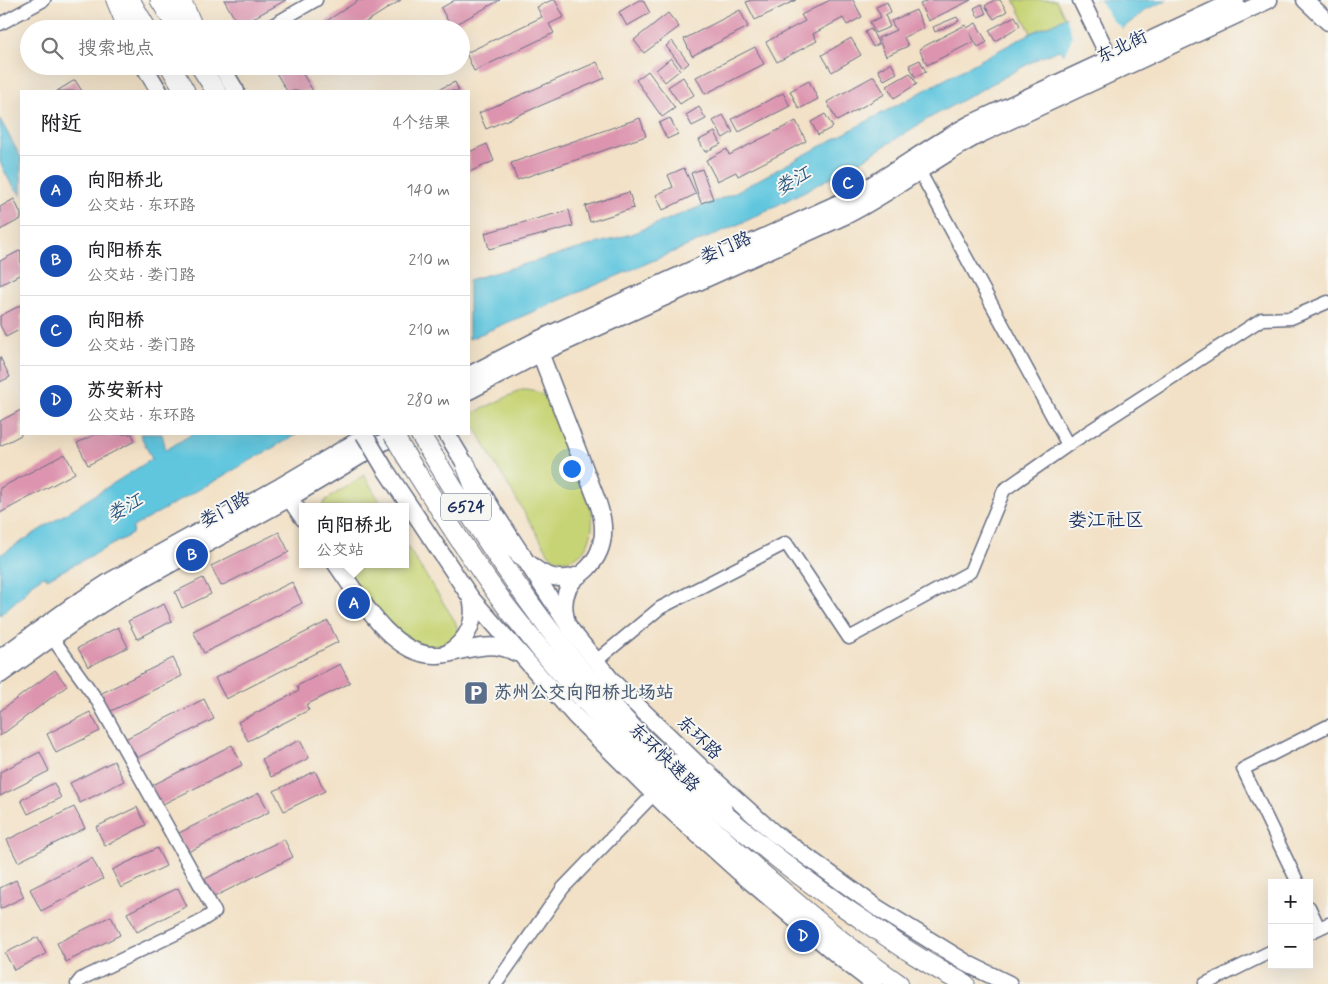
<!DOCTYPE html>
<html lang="zh">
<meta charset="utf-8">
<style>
body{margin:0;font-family:Mynerve,"LXGW WenKai TC",sans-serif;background:#f2f2f2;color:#202124}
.controls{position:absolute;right:15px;bottom:15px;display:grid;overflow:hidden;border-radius:0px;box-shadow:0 5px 20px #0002}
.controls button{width:45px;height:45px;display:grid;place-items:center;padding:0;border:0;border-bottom:1px solid #e0e0e0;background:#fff;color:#202124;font:25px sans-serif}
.you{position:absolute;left:571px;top:468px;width:18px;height:18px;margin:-12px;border:4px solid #fff;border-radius:50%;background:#1a73e8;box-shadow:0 0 0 8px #1a73e833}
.badge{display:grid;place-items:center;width:32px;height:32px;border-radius:50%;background:#b5179e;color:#fff;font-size:16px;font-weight:700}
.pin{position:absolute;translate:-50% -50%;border:2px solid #fff;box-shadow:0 1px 5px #0006}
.popup{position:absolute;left:299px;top:503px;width:110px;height:65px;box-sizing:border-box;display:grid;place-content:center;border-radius:0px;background:#fff;filter:drop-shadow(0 1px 4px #0005);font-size:16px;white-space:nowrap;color:#757577}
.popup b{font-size:19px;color:#202124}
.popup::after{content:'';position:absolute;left:50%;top:100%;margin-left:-10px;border:10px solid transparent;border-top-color:#fff}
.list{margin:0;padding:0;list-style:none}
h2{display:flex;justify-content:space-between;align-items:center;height:65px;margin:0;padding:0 20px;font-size:21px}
h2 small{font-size:16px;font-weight:400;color:#757577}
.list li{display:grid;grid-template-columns:32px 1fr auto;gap:15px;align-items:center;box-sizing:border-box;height:70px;padding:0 20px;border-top:1px solid #e0e0e0}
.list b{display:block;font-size:19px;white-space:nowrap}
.list p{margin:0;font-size:16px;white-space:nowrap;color:#757577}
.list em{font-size:16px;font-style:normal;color:#757577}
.icon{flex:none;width:28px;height:28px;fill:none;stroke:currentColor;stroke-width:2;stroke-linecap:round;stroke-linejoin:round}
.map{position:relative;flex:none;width:1328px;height:984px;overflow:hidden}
.search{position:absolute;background:#fff;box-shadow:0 5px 20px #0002;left:20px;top:20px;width:450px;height:55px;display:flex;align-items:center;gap:12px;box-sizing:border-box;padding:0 18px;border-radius:28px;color:#757577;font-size:19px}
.panel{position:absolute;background:#fff;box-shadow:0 5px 20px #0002;left:20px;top:90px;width:450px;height:345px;border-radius:0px}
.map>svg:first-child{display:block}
.green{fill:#c7d475;stroke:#71826a}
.water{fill:#60c6de;stroke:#3e7a9e}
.pier{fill:#f2e1c6}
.building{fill:#dd95af}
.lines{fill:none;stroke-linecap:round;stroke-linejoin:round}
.minor-casing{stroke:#666d82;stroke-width:15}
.major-casing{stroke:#666d82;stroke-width:19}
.highway-casing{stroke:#666d82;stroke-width:21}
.minor{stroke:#fff;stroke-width:12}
.major{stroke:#fff;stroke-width:16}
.highway{stroke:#fff;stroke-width:19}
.major-bridge-casing{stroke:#666d82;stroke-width:19;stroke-linecap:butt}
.highway-bridge-casing{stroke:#666d82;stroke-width:21;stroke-linecap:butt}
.major-bridge{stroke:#fff;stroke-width:16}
.highway-bridge{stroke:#fff;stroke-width:19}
.labels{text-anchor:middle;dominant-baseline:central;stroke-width:4;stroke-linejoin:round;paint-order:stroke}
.shield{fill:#f6f6f2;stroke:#5d6b8a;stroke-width:1}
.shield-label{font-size:16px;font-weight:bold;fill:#1b2f5e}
.street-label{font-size:18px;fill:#1b2f5e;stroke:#f6f6f2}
.service-label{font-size:18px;font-weight:bold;fill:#4e5e75;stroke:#f6f6f2;text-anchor:start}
.water-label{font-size:19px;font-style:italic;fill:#2c557e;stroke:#f6f6f2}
.neighbourhood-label{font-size:19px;fill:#1b2f5e;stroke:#f6f6f2}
</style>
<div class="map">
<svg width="1328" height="984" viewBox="0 0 1328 984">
<rect width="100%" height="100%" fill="#f6f6f2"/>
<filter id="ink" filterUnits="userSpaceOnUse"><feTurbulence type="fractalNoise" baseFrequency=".02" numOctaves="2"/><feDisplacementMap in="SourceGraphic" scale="10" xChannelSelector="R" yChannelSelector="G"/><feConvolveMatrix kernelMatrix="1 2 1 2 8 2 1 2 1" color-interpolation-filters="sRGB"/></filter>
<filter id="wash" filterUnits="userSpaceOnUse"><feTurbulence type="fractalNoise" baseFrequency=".0096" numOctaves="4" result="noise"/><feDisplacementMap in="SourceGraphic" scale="20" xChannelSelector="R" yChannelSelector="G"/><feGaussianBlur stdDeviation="1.12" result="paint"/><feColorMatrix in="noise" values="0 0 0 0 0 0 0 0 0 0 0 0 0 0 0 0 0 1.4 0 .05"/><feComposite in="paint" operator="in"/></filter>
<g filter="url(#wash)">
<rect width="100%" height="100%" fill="#f2e1c6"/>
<g class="green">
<path d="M1014,0H1056L1065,17L1057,22L1031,33Z"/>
<path d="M522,390C534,390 545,393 552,403L592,512C594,529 590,553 571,559C562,562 556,560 549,554L491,457L469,415Z"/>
<path d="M364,475L383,507H321L326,500Z"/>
<path d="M405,543L455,621L459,634L454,642L427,647L395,634L342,564H405Z"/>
</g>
<g class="water">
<path d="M1094,0H1168L1147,9L1123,28L1065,56L1059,50L1039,58L926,120L848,169L746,221L469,339V280L631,234L730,195L1031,33L1057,22Z"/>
<path d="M0,119L21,158V195L10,182L0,162Z"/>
<path d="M140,434H162L166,450L192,434H297L133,527L132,534L47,579L45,575L31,584L26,592L0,615V555L152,459Z"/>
</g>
<path class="pier" d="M1091,0H1100L1112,20L1124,30L1064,58L1063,56L1068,49L1072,36L1066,14Z"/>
<g id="blocks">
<g class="building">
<path d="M224,0H286L239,26Z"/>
<path d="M359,0H401L355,29H314Z"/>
<path d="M455,0H500L451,27L441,8Z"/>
<path d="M552,0H555L564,17L549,24L554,33L474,71L466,53L542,17L537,7Z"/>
<path d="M639,0H643L650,13L627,26L619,12Z"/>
<path d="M751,0H796L755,20L746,2Z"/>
<path d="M830,0H853L862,17L847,25L843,18L813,34L817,41L777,62L766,42L805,21L801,15Z"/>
<path d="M928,0H971L928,21L920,4Z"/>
<path d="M994,0H1000L1007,11L994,19L985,6Z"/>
<path d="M887,2L891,12L885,15L890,27L875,33L870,22L881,17L876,7Z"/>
<path d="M982,4L986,14L978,17L974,8Z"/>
<path d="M740,10L748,27L692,56L684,39Z"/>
<path d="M916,10L924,28L904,37L908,46L886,56L878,38L896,30L891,21Z"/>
<path d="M668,13L679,27L644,53L634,40Z"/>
<path d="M1015,16L1020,26L995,41L989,30Z"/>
<path d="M957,17L959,21L935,32L933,27Z"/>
<path d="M976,23L987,42L978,47L970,33L973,42L927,65L919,49L965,25L967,28Z"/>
<path d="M871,29L879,44L873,47L865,32Z"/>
<path d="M851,38L861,55L832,72L822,55Z"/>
<path d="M672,41L689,63L683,68L666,46Z"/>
<path d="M755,47L764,64L705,94L696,77Z"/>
<path d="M671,58L680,70L665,82L656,70Z"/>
<path d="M920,60L926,72L915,77L909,65Z"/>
<path d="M597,62L605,78L486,129L479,113Z"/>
<path d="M891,63L897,73L884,80L878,70Z"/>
<path d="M272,66H298L313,91H287Z"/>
<path d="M648,71L675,108L662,117L636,80Z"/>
<path d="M910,73L917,84L894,98L887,86Z"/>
<path d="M874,76L885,94L837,121L827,102Z"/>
<path d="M683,77L694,95L680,104L668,87Z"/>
<path d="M75,80L82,91H57Z"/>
<path d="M809,81L818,99L799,109L790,91Z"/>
<path d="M455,82L459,91H435Z"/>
<path d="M783,93L790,106L739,132L732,119Z"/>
<path d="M699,107L706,119L692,126L686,115Z"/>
<path d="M825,114L833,127L818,135L811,122Z"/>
<path d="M723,115L733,132L723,138L713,121Z"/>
<path d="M640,118L646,136L517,180L511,163Z"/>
<path d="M670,118L678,134L667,139L659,123Z"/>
<path d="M796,121L806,141L738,176L736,172L717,181L706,160L727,149L729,155Z"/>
<path d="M715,132L721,144L705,152L699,140Z"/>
<path d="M487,144L494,161L469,172V152Z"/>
<path d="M684,168L696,194L663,210L656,195L673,187L668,175Z"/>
<path d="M702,169L713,199L701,203L691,173Z"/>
<path d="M629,192L634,208L590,222L585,206Z"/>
<path d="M14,199L21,214V219L0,230V207Z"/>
<path d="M569,210L573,226L489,249L485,233Z"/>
<path d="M21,250V274L0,285V261Z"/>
<path d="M21,305V329L6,337L0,325V316Z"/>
<path d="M0,357L10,377L0,382Z"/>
<path d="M21,410V435L0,446V421Z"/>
<path d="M96,434H132L135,441L88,465L77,443Z"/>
<path d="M65,454L75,473L0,513V488Z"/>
<path d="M279,532L289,552L221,586L211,566Z"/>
<path d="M203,578L211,594L182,608L175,592Z"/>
<path d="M292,582L302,603L204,653L193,631Z"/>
<path d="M164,604L172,621L137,639L128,621Z"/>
<path d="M328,621L338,642L226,699L215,678Z"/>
<path d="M118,627L128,647L88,667L78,648Z"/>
<path d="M173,658L182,676L109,712L100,694Z"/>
<path d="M340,664L350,683L306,705L309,710L248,741L238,722L299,691L297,686Z"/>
<path d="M55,670L67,686L0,736V711Z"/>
<path d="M204,699L214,719L133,760L123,740Z"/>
<path d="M90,712L100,731L56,753L47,734Z"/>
<path d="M300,740L309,758L271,777L262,759Z"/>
<path d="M232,745L242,765L161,805L151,786Z"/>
<path d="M40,752L49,771L0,796V772Z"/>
<path d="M114,761L124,781L80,803L70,783Z"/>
<path d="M315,771L325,791L284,811L274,791Z"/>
<path d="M54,783L61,798L28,814L21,800Z"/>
<path d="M259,793L269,812L186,853L177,834Z"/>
<path d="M74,807L85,828L18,862L7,840Z"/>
<path d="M137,807L146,825L105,846L96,827Z"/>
<path d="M284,839L293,857L212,898L203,880Z"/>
<path d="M157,848L166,866L121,888L112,870Z"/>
<path d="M92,858L103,879L41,911L30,889Z"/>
<path d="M16,880L24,897L0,909V888Z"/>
<path d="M178,888L187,906L137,932L127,913Z"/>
<path d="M111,916L120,935L66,962L57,943Z"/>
<path d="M38,937L46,954L14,970L5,953Z"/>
</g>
</g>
</g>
<g filter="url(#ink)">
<use href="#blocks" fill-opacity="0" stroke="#666d82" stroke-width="1"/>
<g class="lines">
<defs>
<g id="minor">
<path d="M0,24L44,0"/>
<path d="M266,29L316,0"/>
<path d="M915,163L1068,445"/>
<path d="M48,632L97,700L215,912L198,923L81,979L77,984"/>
<path d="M596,661L660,608L786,543L849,638L970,572L1004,490L1068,445L1262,319L1291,318L1328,302"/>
<path d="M1298,883L1243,769L1328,726"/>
<path d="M1309,907L1319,928"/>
<path d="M1309,933L1328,924"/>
<path d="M496,984L563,888L654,794"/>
<path d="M1205,984L1272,951"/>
</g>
<g id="major">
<path d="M1081,0L1114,67"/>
<path d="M1305,0L1328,22"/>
<path d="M144,66L159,91"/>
<path d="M221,66L236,91"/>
<path d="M537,345L598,503C606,526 606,550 587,569C584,572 581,574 578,576C564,588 562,603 566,619"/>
<path d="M469,375L535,341L841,202C887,179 927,147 972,123L1236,0"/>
<path d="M469,391L541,353L847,215C893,192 933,159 979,135L1269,0"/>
<path d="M447,434L494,512L571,630L613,682L707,773L774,833L876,907L970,965L1009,984"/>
<path d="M385,469L471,598L575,716L666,806L740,873L843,960L874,984"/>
<path d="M284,490L303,518"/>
<path d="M336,564C359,596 390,654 434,655C444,656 454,652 464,650C483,646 498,643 516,653"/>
<path d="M530,564C543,577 562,582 579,575"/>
<path d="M449,652C468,639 477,621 471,598"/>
<path d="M0,658L72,606L112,580L281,486L369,434"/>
<path d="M0,675L80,618L120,592L288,499L397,434"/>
</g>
<g id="highway">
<path d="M116,0L128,29"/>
<path d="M130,0L147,29"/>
<path d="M160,0L178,29"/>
<path d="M181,0L194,29"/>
<path d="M170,66L185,91"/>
<path d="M200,66L216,91"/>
<path d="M420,434C479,532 543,631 621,716C687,787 763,850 842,906C882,933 922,962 965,984"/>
<path d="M406,456C439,508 472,561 509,610C590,714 680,804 780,889C819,922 857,955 899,984"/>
<path d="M466,465L492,532"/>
<path d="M485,519L521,555"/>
<path d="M670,763L707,773L722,809"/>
</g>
</defs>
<use href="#minor" class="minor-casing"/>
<use href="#major" class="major-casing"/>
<use href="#highway" class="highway-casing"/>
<use href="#minor" class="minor"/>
<use href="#major" class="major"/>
<use href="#highway" class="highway"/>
<defs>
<path id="major-bridge" d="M364,434L385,469"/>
<path id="highway-bridge" d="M393,434L406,456"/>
</defs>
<use href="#major-bridge" class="major-bridge-casing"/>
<use href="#highway-bridge" class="highway-bridge-casing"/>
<use href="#major-bridge" class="major-bridge"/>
<use href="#highway-bridge" class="highway-bridge"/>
</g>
</g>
<defs>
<symbol id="parking-square" viewBox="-11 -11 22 22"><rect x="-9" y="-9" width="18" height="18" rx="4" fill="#5c6f8a" stroke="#f6f6f2"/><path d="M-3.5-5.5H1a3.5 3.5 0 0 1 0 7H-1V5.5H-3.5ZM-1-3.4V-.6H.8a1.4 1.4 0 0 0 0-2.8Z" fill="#fff"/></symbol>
</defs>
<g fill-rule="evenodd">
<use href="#parking-square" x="462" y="679" width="28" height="28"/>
</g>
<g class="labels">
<rect class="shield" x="441" y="493.5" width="50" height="27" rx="4"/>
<g class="shield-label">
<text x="466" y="507">G524</text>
</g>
<g class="street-label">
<text transform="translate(1122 47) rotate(-25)">东北街</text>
<text transform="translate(726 248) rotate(-24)">娄门路</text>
<text transform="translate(225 510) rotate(-29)">娄门路</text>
<text transform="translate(699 738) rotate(44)">东环路</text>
<text transform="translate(664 758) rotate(44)">东环快速路</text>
</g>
<g class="service-label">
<text x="494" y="693">苏州公交向阳桥北场站</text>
</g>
<g class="water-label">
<text transform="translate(793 181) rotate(-30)">娄江</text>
<text transform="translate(125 508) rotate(-30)">娄江</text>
</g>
<g class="neighbourhood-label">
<text x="1106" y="520">娄江社区</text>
</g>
</g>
</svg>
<div class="controls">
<button>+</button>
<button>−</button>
</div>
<div class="you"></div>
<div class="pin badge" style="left:354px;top:603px;background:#1a4fb4">A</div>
<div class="popup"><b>向阳桥北</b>公交站</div>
<div class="pin badge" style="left:192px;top:555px;background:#1a4fb4">B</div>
<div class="pin badge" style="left:848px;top:183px;background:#1a4fb4">C</div>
<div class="pin badge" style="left:803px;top:936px;background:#1a4fb4">D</div>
<div class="search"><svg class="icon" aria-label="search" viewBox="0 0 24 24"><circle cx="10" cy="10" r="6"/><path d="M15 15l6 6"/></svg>搜索地点</div>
<section class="panel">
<h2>附近<small>4个结果</small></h2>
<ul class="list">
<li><span class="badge" style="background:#1a4fb4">A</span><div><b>向阳桥北</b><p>公交站 · 东环路</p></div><em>140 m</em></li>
<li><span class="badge" style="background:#1a4fb4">B</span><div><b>向阳桥东</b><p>公交站 · 娄门路</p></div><em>210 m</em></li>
<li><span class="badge" style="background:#1a4fb4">C</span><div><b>向阳桥</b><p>公交站 · 娄门路</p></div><em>210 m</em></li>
<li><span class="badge" style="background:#1a4fb4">D</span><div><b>苏安新村</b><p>公交站 · 东环路</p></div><em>280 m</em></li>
</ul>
</section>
</div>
